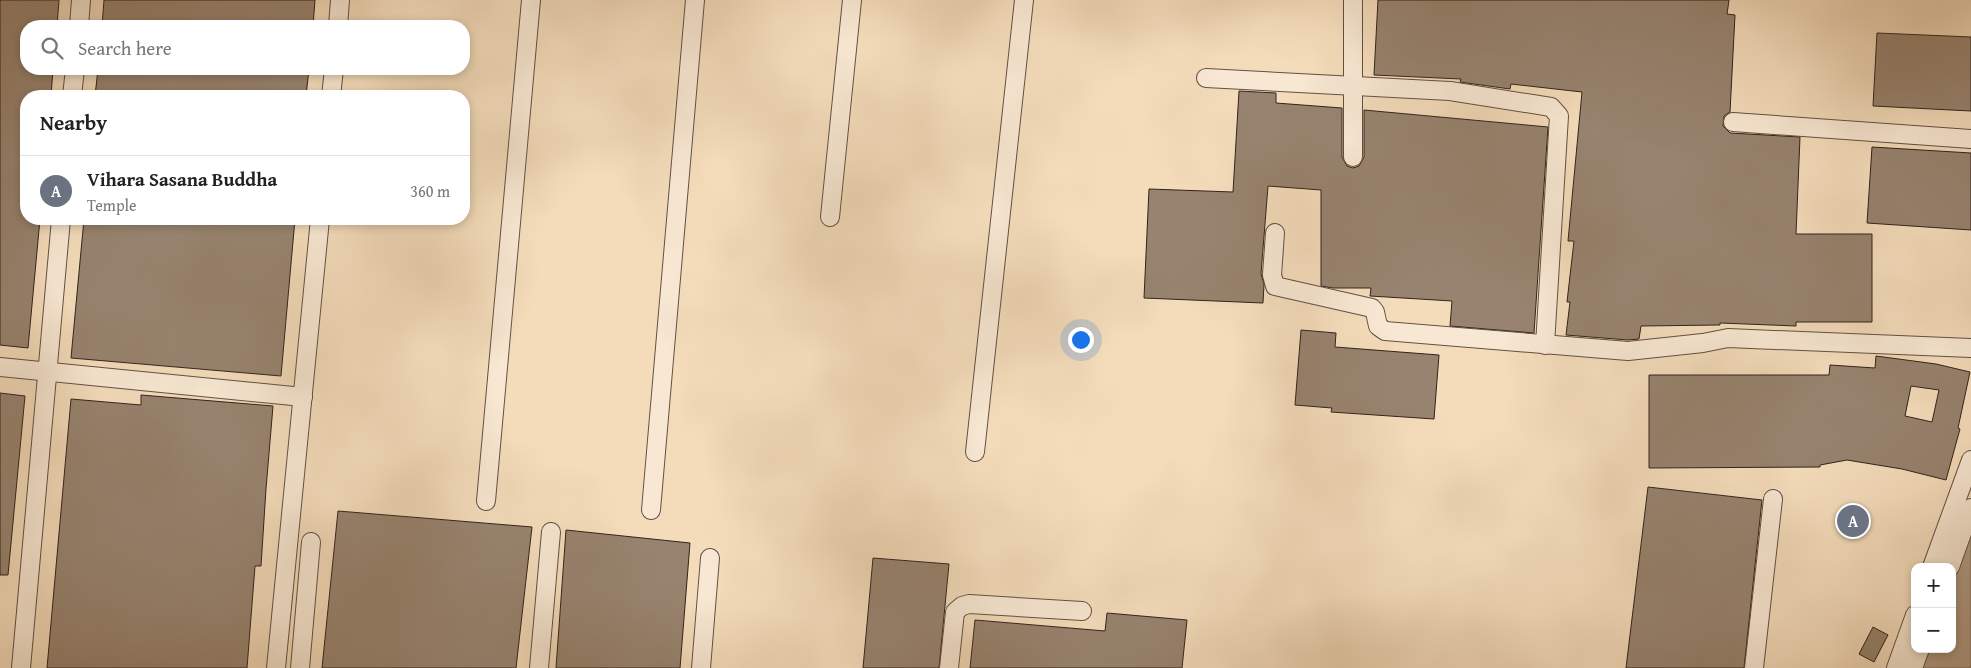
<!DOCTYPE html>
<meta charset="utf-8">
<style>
body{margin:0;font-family:"Gentium Book Plus",serif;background:#f2f2f2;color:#222}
.controls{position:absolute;right:15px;bottom:15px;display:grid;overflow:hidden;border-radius:10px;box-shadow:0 2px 8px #0003}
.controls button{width:45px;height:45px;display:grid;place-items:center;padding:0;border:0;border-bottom:1px solid #e0e0e0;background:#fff;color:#222;font:25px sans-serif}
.you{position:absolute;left:1080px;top:339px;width:18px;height:18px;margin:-12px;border:4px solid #fff;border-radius:50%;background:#1a73e8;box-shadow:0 0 0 8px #1a73e833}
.badge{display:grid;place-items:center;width:32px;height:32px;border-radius:50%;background:#2563eb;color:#fff;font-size:16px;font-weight:700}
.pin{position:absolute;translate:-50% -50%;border:2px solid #fff;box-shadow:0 1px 5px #0006}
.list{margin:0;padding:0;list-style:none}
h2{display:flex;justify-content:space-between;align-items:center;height:65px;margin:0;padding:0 20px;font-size:21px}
h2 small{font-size:16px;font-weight:400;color:#767676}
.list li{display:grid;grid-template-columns:32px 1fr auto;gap:15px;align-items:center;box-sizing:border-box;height:70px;padding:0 20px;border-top:1px solid #e0e0e0}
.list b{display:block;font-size:19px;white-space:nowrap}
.list p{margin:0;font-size:16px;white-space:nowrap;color:#767676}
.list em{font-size:16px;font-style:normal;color:#767676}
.icon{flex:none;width:28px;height:28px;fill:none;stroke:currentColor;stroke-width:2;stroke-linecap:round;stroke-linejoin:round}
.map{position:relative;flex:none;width:1971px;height:668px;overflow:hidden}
.search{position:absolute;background:#fff;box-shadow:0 2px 8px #0003;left:20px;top:20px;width:450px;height:55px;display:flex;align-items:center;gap:12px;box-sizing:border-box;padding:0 18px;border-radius:20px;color:#767676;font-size:19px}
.panel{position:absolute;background:#fff;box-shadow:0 2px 8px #0003;left:20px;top:90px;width:450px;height:135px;border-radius:20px}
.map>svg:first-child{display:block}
.water{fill:#b29d85;stroke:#7f6c5b}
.building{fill:#97836f;stroke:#32221c;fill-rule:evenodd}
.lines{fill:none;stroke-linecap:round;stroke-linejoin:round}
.minor-casing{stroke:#625044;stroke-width:20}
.minor{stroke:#f8e8d3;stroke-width:18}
</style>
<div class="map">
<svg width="1971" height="668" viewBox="0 0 1971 668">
<rect width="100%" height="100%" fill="#f4dcbb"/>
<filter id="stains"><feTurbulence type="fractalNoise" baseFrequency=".004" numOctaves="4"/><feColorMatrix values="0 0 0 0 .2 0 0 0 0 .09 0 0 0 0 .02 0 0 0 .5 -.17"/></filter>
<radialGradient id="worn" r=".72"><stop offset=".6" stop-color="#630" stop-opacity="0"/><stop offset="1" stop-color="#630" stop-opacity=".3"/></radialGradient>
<path class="water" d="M1971,529V665L1970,668H1919L1926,649H1952V579Z"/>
<g class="building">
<path d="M0,0H59L57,26H26V69H53L51,96H26V219H40L28,348L0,345Z"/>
<path d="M104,0H315L313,26H102Z"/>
<path d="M1378,0H1729L1727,14L1735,15L1730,112L1724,116L1723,126L1730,133L1800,137L1796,234H1872V322H1796V326L1720,323V325L1641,326L1639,339L1628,340L1566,335L1570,302H1567L1574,241H1568L1582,92L1511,84L1510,89L1460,82L1461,79L1374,75Z"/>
<path d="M1877,33L1971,37V111L1873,106Z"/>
<path d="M98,69H309L306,96H95Z"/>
<path d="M1239,91L1276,93V103L1342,108V157L1347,166L1353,168L1359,166L1364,157V110L1548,127L1534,333L1450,326L1452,301L1370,296L1371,288H1333L1321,286V190L1268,186L1261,274L1264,284L1263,303L1144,298L1149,189L1233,192Z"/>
<path d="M1872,147L1971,153V230L1867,223Z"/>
<path d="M84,219H295L281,376L71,358Z"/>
<path d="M1301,330L1336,333L1335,347L1439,355L1434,419L1331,412L1332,408L1295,405Z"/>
<path d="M1876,356L1936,364L1970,372L1958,428L1960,429L1946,480L1902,469L1847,460L1820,465V467L1649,468V375H1829L1830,365L1875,368ZM1911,386L1939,390L1932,422L1905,416Z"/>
<path d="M0,393L25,396L8,575H0Z"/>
<path d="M141,395L273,406L266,489L261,566H255L247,668H47L71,399L141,405Z"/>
<path d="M1648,487L1762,500L1744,668H1626Z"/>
<path d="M338,511L532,527L516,668H322Z"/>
<path d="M566,530L690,543L680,668H556Z"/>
<path d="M873,558L949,564L939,668H863Z"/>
<path d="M1107,613L1187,620L1182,668H970L975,620L1105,631Z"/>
<path d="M1873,627L1888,635L1874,662L1859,654Z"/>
</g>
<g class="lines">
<defs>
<g id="minor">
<path d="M79,26L81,0"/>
<path d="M338,26L340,0"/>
<path d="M1206,78L1450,91L1551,107L1559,116L1545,345"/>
<path d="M72,96L75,69"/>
<path d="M331,96L334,69"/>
<path d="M1733,122L1971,139"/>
<path d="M1353,157V0"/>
<path d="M830,217L852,0"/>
<path d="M1275,233L1272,275L1275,286L1372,308L1375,312L1378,326L1385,331L1628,351L1703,343L1728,338L1971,348"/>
<path d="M0,367L303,397"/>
<path d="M975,452L1024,0"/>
<path d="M486,501L531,0"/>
<path d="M651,510L695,0"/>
<path d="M1932,567L1971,460"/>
<path d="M1950,567L1971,508"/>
<path d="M21,668L61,219"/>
<path d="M276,668L320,219"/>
<path d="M300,668L311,542"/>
<path d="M539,668L551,532"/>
<path d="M701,668L710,558"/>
<path d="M949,668L955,612L962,606L969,604L1082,611"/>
<path d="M1754,668L1773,499"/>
<path d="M1896,668L1915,615"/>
<path d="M1913,668L1920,649"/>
</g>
</defs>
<use href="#minor" class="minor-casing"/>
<use href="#minor" class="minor"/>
</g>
<rect width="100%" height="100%" filter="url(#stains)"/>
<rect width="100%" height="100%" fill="url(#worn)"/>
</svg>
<div class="controls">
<button>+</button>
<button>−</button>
</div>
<div class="you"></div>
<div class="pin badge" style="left:1853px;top:521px;background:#6b7280">A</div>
<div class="search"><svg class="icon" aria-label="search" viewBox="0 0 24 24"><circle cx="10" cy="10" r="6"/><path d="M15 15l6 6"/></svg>Search here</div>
<section class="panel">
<h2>Nearby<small></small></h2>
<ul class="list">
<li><span class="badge" style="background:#6b7280">A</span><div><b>Vihara Sasana Buddha</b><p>Temple</p></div><em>360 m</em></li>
</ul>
</section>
</div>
